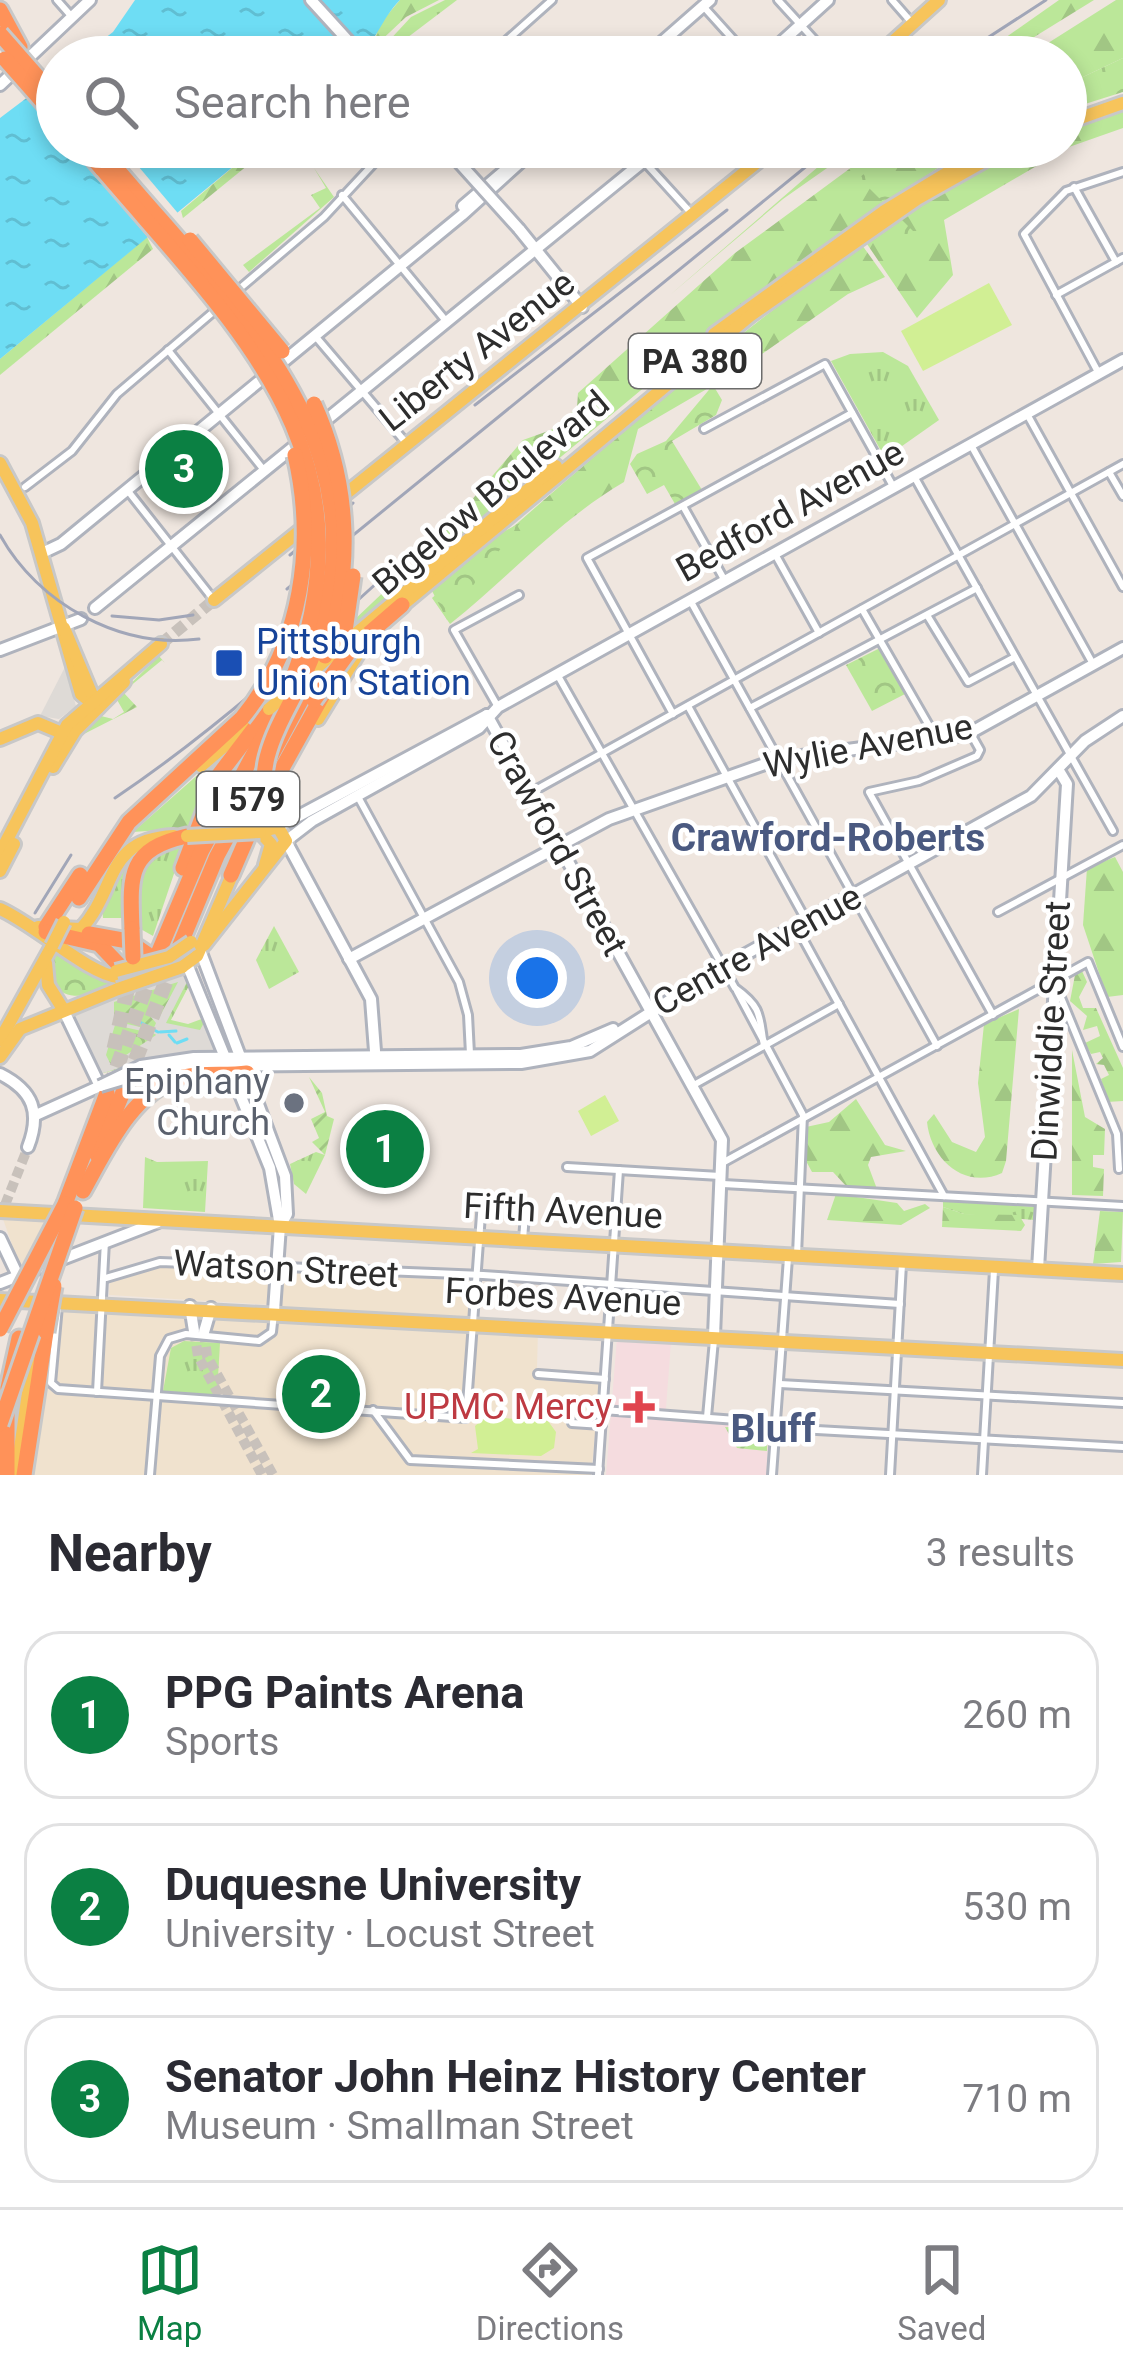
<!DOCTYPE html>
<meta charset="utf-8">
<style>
body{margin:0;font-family:Roboto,sans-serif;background:#f7f7f7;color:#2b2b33}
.you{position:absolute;left:537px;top:978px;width:42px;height:42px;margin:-30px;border:9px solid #fff;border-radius:50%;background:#1a73e8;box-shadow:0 0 0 18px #1a73e833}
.badge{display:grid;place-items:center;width:78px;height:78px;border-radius:50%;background:#0b8043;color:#fff;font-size:39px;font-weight:700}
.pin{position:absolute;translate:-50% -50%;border:6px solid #fff;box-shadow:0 3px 12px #0006}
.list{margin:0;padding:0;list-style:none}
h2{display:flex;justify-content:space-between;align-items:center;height:156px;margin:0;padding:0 48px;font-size:51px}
h2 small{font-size:39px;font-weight:400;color:#7c7c81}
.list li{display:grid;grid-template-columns:78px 1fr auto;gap:36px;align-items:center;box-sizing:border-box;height:168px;margin:0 24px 24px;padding:0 24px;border:3px solid #e1e1e2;border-radius:36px}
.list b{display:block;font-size:45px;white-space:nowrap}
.list p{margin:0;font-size:39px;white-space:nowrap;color:#7c7c81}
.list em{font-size:39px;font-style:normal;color:#7c7c81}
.icon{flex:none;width:66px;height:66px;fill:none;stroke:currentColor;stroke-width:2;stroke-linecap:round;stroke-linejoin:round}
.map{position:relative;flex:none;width:1123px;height:1475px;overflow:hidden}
.search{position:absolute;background:#fff;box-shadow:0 6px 18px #0003;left:36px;right:36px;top:36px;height:132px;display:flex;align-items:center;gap:30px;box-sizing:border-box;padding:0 42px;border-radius:66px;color:#7c7c81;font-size:45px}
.sheet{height:732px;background:#fff}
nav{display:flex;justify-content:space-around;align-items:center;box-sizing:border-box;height:168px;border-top:3px solid #e1e1e2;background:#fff;font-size:33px;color:#7c7c81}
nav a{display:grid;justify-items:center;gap:6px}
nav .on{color:#0b8043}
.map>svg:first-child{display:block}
.education{fill:#f0e2ce}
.medical{fill:#f5dcdf}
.grass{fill:url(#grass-tufts)}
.forest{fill:url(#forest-firs)}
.park{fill:url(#park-crowns)}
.garden{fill:url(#garden-furrows)}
.pitch{fill:#d1ef94}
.plaza{fill:#dedad6;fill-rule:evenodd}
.water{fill:url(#water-ripples)}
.pier{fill:#efe6df}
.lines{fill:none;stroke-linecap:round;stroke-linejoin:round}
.stream{stroke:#6eddf4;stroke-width:3}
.secondary-tunnel{stroke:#c8c1bb;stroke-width:10;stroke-dasharray:10 5;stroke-linecap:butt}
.primary-tunnel{stroke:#c8c1bb;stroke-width:12;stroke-dasharray:12 6;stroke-linecap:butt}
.highway-tunnel{stroke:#c8c1bb;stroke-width:15;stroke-dasharray:15 8;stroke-linecap:butt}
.street-casing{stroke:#afb3bd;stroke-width:12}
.secondary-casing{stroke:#afb3bd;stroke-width:16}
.primary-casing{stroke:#c8c8c8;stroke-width:18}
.highway-casing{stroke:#c8c8c8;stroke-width:21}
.street{stroke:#fff;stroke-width:6}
.secondary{stroke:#fff;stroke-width:10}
.primary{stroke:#f7c45b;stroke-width:12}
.highway{stroke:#ff9259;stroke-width:15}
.tram{stroke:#a1a6b8;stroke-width:3}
.rail{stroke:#a1a6b8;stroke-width:3}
.secondary-bridge-casing{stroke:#afb3bd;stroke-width:16;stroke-linecap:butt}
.primary-bridge-casing{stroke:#c8c8c8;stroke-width:18;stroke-linecap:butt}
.highway-bridge-casing{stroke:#c8c8c8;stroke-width:21;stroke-linecap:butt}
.secondary-bridge{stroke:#fff;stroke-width:10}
.primary-bridge{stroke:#f7c45b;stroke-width:12}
.highway-bridge{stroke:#ff9259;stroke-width:15}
.transit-dot{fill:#1a4fb4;stroke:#fff;stroke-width:4.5}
.worship-dot{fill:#6b7280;stroke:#fff;stroke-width:4.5}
.health-dot{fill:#e0444e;stroke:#fff;stroke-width:4.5}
.labels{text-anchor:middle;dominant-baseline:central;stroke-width:9;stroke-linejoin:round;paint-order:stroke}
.shield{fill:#fff;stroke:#6c6c6c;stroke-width:3}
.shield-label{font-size:33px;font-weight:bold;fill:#2d2d2d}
.street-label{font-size:36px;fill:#2d2d2d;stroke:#fff}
.transit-label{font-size:36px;fill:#164399;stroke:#fff;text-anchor:start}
.worship-label{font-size:36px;fill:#5b616d;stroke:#fff;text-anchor:end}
.health-label{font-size:36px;fill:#be3a42;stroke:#fff;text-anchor:end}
.neighbourhood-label{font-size:39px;font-weight:bold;fill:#4a5980;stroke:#fff}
</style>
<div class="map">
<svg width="1123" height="1475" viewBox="0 0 1123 1475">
<defs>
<pattern id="grass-tufts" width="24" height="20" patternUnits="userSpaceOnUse" patternTransform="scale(3)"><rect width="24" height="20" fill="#bbe799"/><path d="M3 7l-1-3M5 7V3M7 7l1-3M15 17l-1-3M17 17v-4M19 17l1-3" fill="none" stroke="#a1c684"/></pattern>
<pattern id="forest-firs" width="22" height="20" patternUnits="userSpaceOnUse" patternTransform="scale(3)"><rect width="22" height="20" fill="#bbe799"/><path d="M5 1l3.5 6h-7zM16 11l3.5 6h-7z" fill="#a1c684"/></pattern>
<pattern id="park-crowns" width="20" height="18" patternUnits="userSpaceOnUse" patternTransform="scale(3)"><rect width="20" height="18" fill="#bbe799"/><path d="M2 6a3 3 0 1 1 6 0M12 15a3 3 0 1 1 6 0" fill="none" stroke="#a1c684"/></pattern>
<pattern id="garden-furrows" width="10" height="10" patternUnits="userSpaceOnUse" patternTransform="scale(3)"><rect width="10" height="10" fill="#bbe799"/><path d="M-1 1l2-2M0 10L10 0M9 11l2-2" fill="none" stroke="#a1c684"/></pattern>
<pattern id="water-ripples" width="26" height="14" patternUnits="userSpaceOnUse" patternTransform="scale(3)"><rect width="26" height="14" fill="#6eddf4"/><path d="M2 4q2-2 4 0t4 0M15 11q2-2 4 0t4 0" fill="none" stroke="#60bed2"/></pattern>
</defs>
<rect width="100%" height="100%" fill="#efe6df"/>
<g class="education">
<path d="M3,1219L51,1220L34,1265L21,1270Z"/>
<path d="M161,1266L274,1271L271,1305L109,1295L110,1281Z"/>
<path d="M283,1272L470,1281L468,1318L281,1308Z"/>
<path d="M53,1306L538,1330L537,1368L601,1373L591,1475H27Z"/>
</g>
<path class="medical" d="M617,1338L671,1342L665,1421L769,1427L766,1475H606Z"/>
<g class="grass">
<path d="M445,0H457L391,50L385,45L411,17Z"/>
<path d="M841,147H857L783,199L670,295Z"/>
<path d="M314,168L334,197L249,272L243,265L320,208L311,195L326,188Z"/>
<path d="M883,352L908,366L939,420L885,458L831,361L850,354Z"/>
<path d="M185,841L153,936L137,927L135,881L146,857Z"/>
<path d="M143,844L128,918H103C99,893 123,858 143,844Z"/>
<path d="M274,926L299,972L269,989L256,960Z"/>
<path d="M316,1152L325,1155L306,1194L294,1184L290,1164Z"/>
<path d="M145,1157L157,1162L208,1161L205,1212L143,1208Z"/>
<path d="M943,1200L1035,1207L1034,1220L964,1214L943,1207Z"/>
<path d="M184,1341L220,1343L217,1395L163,1391L171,1348Z"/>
</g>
<g class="forest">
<path d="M400,0H439L406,17L374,47L378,26Z"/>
<path d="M1059,0H1094L1002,57H978Z"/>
<path d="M1116,0H1123V58L1066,85V57H1026Z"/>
<path d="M1123,111V128L1069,147L944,220L953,275L917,318L867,244L954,182L1021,147H1066V131Z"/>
<path d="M257,147H270L183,218L181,211Z"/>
<path d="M879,147H968L755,295L351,632L352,622L434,544L523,440L551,430L577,408L578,393L735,253Z"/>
<path d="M147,237L153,249L0,375V359Z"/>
<path d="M862,245L885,277L848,294L736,372L638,429L624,482C559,520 509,577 450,624L432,598C572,476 708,352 862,245Z"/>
<path d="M227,749L190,828L133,832Z"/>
<path d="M1115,857L1123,872V995L1107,997L1083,925L1087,868Z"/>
<path d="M1082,971L1087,982L1079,997L1083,1008H1096L1123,1068V1101L1107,1102L1101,1079L1109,1075L1104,1065L1096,1064L1103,1058L1100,1052L1091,1054L1085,1043L1100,1036L1097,1026L1083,1030L1087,1016L1070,1001L1075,975Z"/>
<path d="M1019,1009L1006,1161L1002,1173C965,1190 931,1160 927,1122L934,1114L952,1142L976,1152L985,1137L978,1083L984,1024Z"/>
<path d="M1072,1050L1085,1117L1105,1129L1104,1155H1093V1167L1104,1169L1103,1196L1072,1195Z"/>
<path d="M856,1099L885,1145L906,1151L871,1157L868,1165L877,1189L847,1187L833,1172H812L806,1161V1127L829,1122Z"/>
<path d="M836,1194L897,1203L904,1211L925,1204L930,1208L901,1225L827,1220Z"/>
<path d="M943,1207L964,1214L1019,1215L1025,1225L1021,1231L942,1227Z"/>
<path d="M1100,1211L1123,1212L1121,1262L1093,1264Z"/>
</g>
<g class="park">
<path d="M1123,58V92L1066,110V85Z"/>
<path d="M876,164L904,190L884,203L859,178Z"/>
<path d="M902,220L923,241L909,256L887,233Z"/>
<path d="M713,385L722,400L716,415L672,441L702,490L675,504L664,485L647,494L630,464L637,454L666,441Z"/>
<path d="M520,523L447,620L430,587L482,543Z"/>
<path d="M880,648L905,694L872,711L846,665Z"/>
<path d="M60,946L120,980V984C96,992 72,1006 52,984L51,963Z"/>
<path d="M185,973L192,980L171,1020L188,1024L207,1017L215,1053L159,1058L100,1074L74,1010Z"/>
</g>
<g class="garden">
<path d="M159,656L165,663L162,660L123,692L137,707L82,735L104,710L101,716L113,719L124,712L116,698Z"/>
<path d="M179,981L153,1030L116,1015L115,1002Z"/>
<path d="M309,1077L322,1093L327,1116L334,1119L325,1155L312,1142L319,1138L311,1119L325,1112Z"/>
<path d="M725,1427L768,1429L767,1451L737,1448Z"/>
</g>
<g class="pitch">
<path d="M989,283L1012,325L923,371L901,331Z"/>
<path d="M605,1095L619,1121L591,1136L578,1111Z"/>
<path d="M485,1417L548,1421L556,1432L554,1448L541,1456L471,1453L478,1449L475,1426Z"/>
</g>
<g class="plaza">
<path d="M65,667L76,706L59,719L40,716Z"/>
<path d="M185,973L190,976L166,1023L200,1030L207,1017L215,1053L152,1058L100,1074L73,1013ZM178,982L159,1018L150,1016L156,1023L153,1030L114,1021V1002ZM115,1025L155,1034L156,1035L111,1065L106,1055Z"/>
</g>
<g class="water">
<path d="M135,0H400C381,19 377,42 356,57H80L113,32Z"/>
<path d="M57,75V147H257L0,359V118Z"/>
</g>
<path class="pier" d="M71,147H122L182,218L151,241Z"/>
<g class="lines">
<g class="stream">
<path d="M131,1017L154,1030"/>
<path d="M156,1031L158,1032"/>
<path d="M160,1032L176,1031"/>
<path d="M169,1035L175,1042"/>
<path d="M177,1043L187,1039"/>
</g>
<g class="secondary-tunnel">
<path d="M5,1205L28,1147"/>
<path d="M194,1331L198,1356L262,1475"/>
<path d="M204,1332L207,1356L273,1475"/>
</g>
<path class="primary-tunnel" d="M161,644L214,600"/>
<g class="highway-tunnel">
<path d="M114,1049L133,964"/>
<path d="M127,1082L180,945"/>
<path d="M109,1089L152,970"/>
</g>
<defs>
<g id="street">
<path d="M57,0L72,17"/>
<path d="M778,0L830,57"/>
<path d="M892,0L913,24"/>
<path d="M703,6L749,57"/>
<path d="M670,35L689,57"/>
<path d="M488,57L552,0"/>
<path d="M631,147L691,213"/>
<path d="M1074,187L1116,262"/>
<path d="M342,195L446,321"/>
<path d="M238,290L324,217L389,147"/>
<path d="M1056,295L1123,258"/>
<path d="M316,337L407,444"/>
<path d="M168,350L263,469"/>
<path d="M1098,372L1024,234L1066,191L1123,172"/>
<path d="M1027,414L1123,587"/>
<path d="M704,429L825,364L894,488"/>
<path d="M971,445L1093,664"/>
<path d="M1109,472L1123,496"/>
<path d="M915,478L1113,831"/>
<path d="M25,487L72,451L117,394L219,307"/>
<path d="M128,491L213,599"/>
<path d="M683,506L725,581"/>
<path d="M775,554L819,633"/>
<path d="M690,600L937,1046"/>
<path d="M862,609L935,736"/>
<path d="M927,615L968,682L1015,657"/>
<path d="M557,674L735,988C763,1008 759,1017 764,1046"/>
<path d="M688,706L806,920"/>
<path d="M498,707L454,630L519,595"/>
<path d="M750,708L977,588"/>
<path d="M673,714L587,558L852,413"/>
<path d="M971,734L980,750L977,756L919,781L869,792L993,1015"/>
<path d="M530,793L1123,464"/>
<path d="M357,795L459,982L468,1015L470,1054"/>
<path d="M998,912L1123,845"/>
<path d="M796,926L944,1196"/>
<path d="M1057,988L1117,1134L1119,1169"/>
<path d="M737,991L803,1115L797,1255"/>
<path d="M692,1086L839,1004"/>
<path d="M724,1162L1088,962L1123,1047"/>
<path d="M567,1167L720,1176"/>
<path d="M723,1184L1123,1206"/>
<path d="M523,1239L526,1203"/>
<path d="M106,1278L160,1262L483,1275L900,1304"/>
<path d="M58,1306L51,1383L58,1389L466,1418L482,1201"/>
<path d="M538,1374L605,1379"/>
<path d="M780,1384L1123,1403"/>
<path d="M97,1392L105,1241"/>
<path d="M373,1410L410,1460L599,1469"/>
<path d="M603,1410L763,1422L781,1428L1123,1447"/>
<path d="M707,1417L714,1340"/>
<path d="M572,1423L602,1425"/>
<path d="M150,1475L160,1356L169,1339L186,1334L259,1341L272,1332L274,1313"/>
<path d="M598,1475L619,1170"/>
<path d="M772,1475L788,1258"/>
<path d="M890,1475L902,1264"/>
<path d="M982,1475L994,1270"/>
</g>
<g id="secondary">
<path d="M311,0L363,57"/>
<path d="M645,57L710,0"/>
<path d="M765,57L828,0"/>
<path d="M0,85L90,0"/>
<path d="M463,206L517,160"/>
<path d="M519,229L582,307"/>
<path d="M320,425L661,147"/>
<path d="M42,553L61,544L462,215L537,147"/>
<path d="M95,608L301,441"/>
<path d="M0,650L81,619"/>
<path d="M487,715L722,1140L714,1336"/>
<path d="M278,827L487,715"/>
<path d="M200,950L285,1176L287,1214L280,1226L274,1311"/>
<path d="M349,959L609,819L779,759L968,734L1123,648"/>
<path d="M187,964L270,1168L280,1226"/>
<path d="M376,1064L371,999L286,841L312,821L479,728L498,707L1123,360"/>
<path d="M141,1066L194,1058L521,1055L571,1047L613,1029"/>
<path d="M0,1074C34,1091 41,1113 28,1147"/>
<path d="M137,1075L188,1066L521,1063L590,1051L719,969L1031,796L1085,741L1123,716"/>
<path d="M36,1115L100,1086L63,1009"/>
<path d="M0,1238L19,1278"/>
<path d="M1038,1269L1067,784L1058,769"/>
<path d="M0,1283L158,1222"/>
<path d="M190,1306L194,1331"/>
<path d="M204,1332L211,1308"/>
</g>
<g id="primary">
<path d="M876,57L939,0"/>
<path d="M1066,123L1123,103"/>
<path d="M714,334L883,212L990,147"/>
<path d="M0,463L32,523L81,694L98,708"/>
<path d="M214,600L776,147"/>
<path d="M399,608L751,315L917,199L1009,147"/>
<path d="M64,628L95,702"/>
<path d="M359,631L556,466"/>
<path d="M318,719L364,644"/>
<path d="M0,739L38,723L69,736"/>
<path d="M201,766L258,717"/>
<path d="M53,767L75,731L124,682"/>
<path d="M0,853L67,725L161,644"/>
<path d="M0,871L14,844"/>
<path d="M0,909C36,925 88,974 118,977"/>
<path d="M38,927L81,929C118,889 104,839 174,836"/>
<path d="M204,945L286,841L278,827L260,832L271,844L265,865"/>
<path d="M46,963L48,985L63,1009"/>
<path d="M182,967L197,956L235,868"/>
<path d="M0,1040L52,946"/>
<path d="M0,1057L20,1029L118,989"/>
<path d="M0,1211L1123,1274"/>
<path d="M0,1300L1123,1360"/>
<path d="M17,1470L36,1336"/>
</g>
<g id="highway">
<path d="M0,10L20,47"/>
<path d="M83,147L103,170"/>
<path d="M98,147L111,162"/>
<path d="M351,649L402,605"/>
<path d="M183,868L218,776L269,709"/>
<path d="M231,875L260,808L325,691"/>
<path d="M79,898L129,822L242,718"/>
<path d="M46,927L80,875"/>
<path d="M132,929C130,876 127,849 187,836"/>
<path d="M46,932L99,944L121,967"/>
<path d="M89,934L128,941L147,954"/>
<path d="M180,945L217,856L324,658"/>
<path d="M157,956L201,852L288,690"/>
<path d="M97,1155L126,1085"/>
<path d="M83,1191C105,1152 133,1090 180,1078C201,1072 225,1076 247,1073"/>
<path d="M65,1204L107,1093"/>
<path d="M8,1388L19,1338"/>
<path d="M7,1412V1475"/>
<path d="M24,1475L46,1332"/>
</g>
</defs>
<use href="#street" class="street-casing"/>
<use href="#secondary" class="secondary-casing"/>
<use href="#primary" class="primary-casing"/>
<use href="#highway" class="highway-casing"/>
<use href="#street" class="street"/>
<use href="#secondary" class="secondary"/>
<use href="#primary" class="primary"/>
<use href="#highway" class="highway"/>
<g class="tram">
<path d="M115,798C228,722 325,630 425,539"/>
<path d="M35,913L71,855"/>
</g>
<g class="rail">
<path d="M958,57L1046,0"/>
<path d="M475,405L727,210"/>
<path d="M0,535C38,604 120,649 199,639"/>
<path d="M290,555L353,503"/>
<path d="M287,589L830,147"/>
<path d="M112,616L159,620L193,615"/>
</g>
<defs>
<g id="secondary-bridge">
<path d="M445,147L519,229"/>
<path d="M100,1086L141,1066"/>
<path d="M100,1086L137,1075"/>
</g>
<g id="primary-bridge">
<path d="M269,709L359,631"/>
<path d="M187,836L260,832"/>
<path d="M52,946L64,922"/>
<path d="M116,971L169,957L191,942"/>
<path d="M118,989L182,967"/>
</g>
<g id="highway-bridge">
<path d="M0,34L57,99"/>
<path d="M5,59L57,118"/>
<path d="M111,162C236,311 391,442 312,657C292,710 245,760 272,818"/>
<path d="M103,170C239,330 379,453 291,683"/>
<path d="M190,240L282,351"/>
<path d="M314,404C351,486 353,572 325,656"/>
<path d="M344,638L353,576"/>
<path d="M314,700L351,649"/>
<path d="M242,718C302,645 316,545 295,455"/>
<path d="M132,929L133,957"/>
<path d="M0,1329L65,1204"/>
<path d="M46,1332L54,1286"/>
<path d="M0,1424L75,1208"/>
</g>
</defs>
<use href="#secondary-bridge" class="secondary-bridge-casing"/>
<use href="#primary-bridge" class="primary-bridge-casing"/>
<use href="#highway-bridge" class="highway-bridge-casing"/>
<use href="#secondary-bridge" class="secondary-bridge"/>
<use href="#primary-bridge" class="primary-bridge"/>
<use href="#highway-bridge" class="highway-bridge"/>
</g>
<rect class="transit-dot" x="214" y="648" width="30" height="30" rx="6"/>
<circle class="worship-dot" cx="294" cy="1103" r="12"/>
<path class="health-dot" d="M633 1389h12v12h12v12h-12v12h-12v-12h-12v-12h12z"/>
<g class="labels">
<g class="shield">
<rect x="629" y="334" width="132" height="54" rx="9"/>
<rect x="197" y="772" width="102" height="54" rx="9"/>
</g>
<g class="shield-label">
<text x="695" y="361">PA 380</text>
<text x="248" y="799">I 579</text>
</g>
<g class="street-label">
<text transform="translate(477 351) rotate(-38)">Liberty Avenue</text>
<text transform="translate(491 493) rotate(-40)">Bigelow Boulevard</text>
<text transform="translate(790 511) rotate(-29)">Bedford Avenue</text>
<text transform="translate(868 746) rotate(-11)">Wylie Avenue</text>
<text transform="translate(557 843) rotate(61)">Crawford Street</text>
<text transform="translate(757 950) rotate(-29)">Centre Avenue</text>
<text transform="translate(1051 1031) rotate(-87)">Dinwiddie Street</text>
<text transform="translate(563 1211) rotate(3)">Fifth Avenue</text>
<text transform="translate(286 1269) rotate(3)">Watson Street</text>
<text transform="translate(563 1297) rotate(3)">Forbes Avenue</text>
</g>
<g class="transit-label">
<text x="256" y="642">Pittsburgh<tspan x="256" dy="41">Union Station</tspan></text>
</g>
<g class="worship-label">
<text x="270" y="1082">Epiphany<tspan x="270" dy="41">Church</tspan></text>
</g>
<g class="health-label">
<text x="612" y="1407">UPMC Mercy</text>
</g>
<g class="neighbourhood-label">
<text x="828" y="838">Crawford-Roberts</text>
<text x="773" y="1429">Bluff</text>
</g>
</g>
</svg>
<div class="you"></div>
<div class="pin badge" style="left:385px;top:1149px">1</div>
<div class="pin badge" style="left:321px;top:1394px">2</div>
<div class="pin badge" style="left:184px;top:469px">3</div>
<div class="search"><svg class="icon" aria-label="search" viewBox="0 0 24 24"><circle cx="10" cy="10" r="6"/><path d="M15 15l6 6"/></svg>Search here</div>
</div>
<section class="sheet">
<h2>Nearby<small>3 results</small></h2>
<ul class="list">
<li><span class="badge">1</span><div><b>PPG Paints Arena</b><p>Sports</p></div><em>260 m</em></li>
<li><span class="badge">2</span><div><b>Duquesne University</b><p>University · Locust Street</p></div><em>530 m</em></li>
<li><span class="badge">3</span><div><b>Senator John Heinz History Center</b><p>Museum · Smallman Street</p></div><em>710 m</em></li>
</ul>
</section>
<nav>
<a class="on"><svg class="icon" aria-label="map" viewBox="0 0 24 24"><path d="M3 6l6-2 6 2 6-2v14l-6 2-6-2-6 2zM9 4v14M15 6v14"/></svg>Map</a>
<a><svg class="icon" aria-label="directions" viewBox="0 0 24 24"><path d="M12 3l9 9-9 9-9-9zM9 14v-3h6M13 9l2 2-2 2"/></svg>Directions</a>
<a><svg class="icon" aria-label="saved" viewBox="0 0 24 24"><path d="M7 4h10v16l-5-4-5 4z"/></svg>Saved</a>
</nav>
